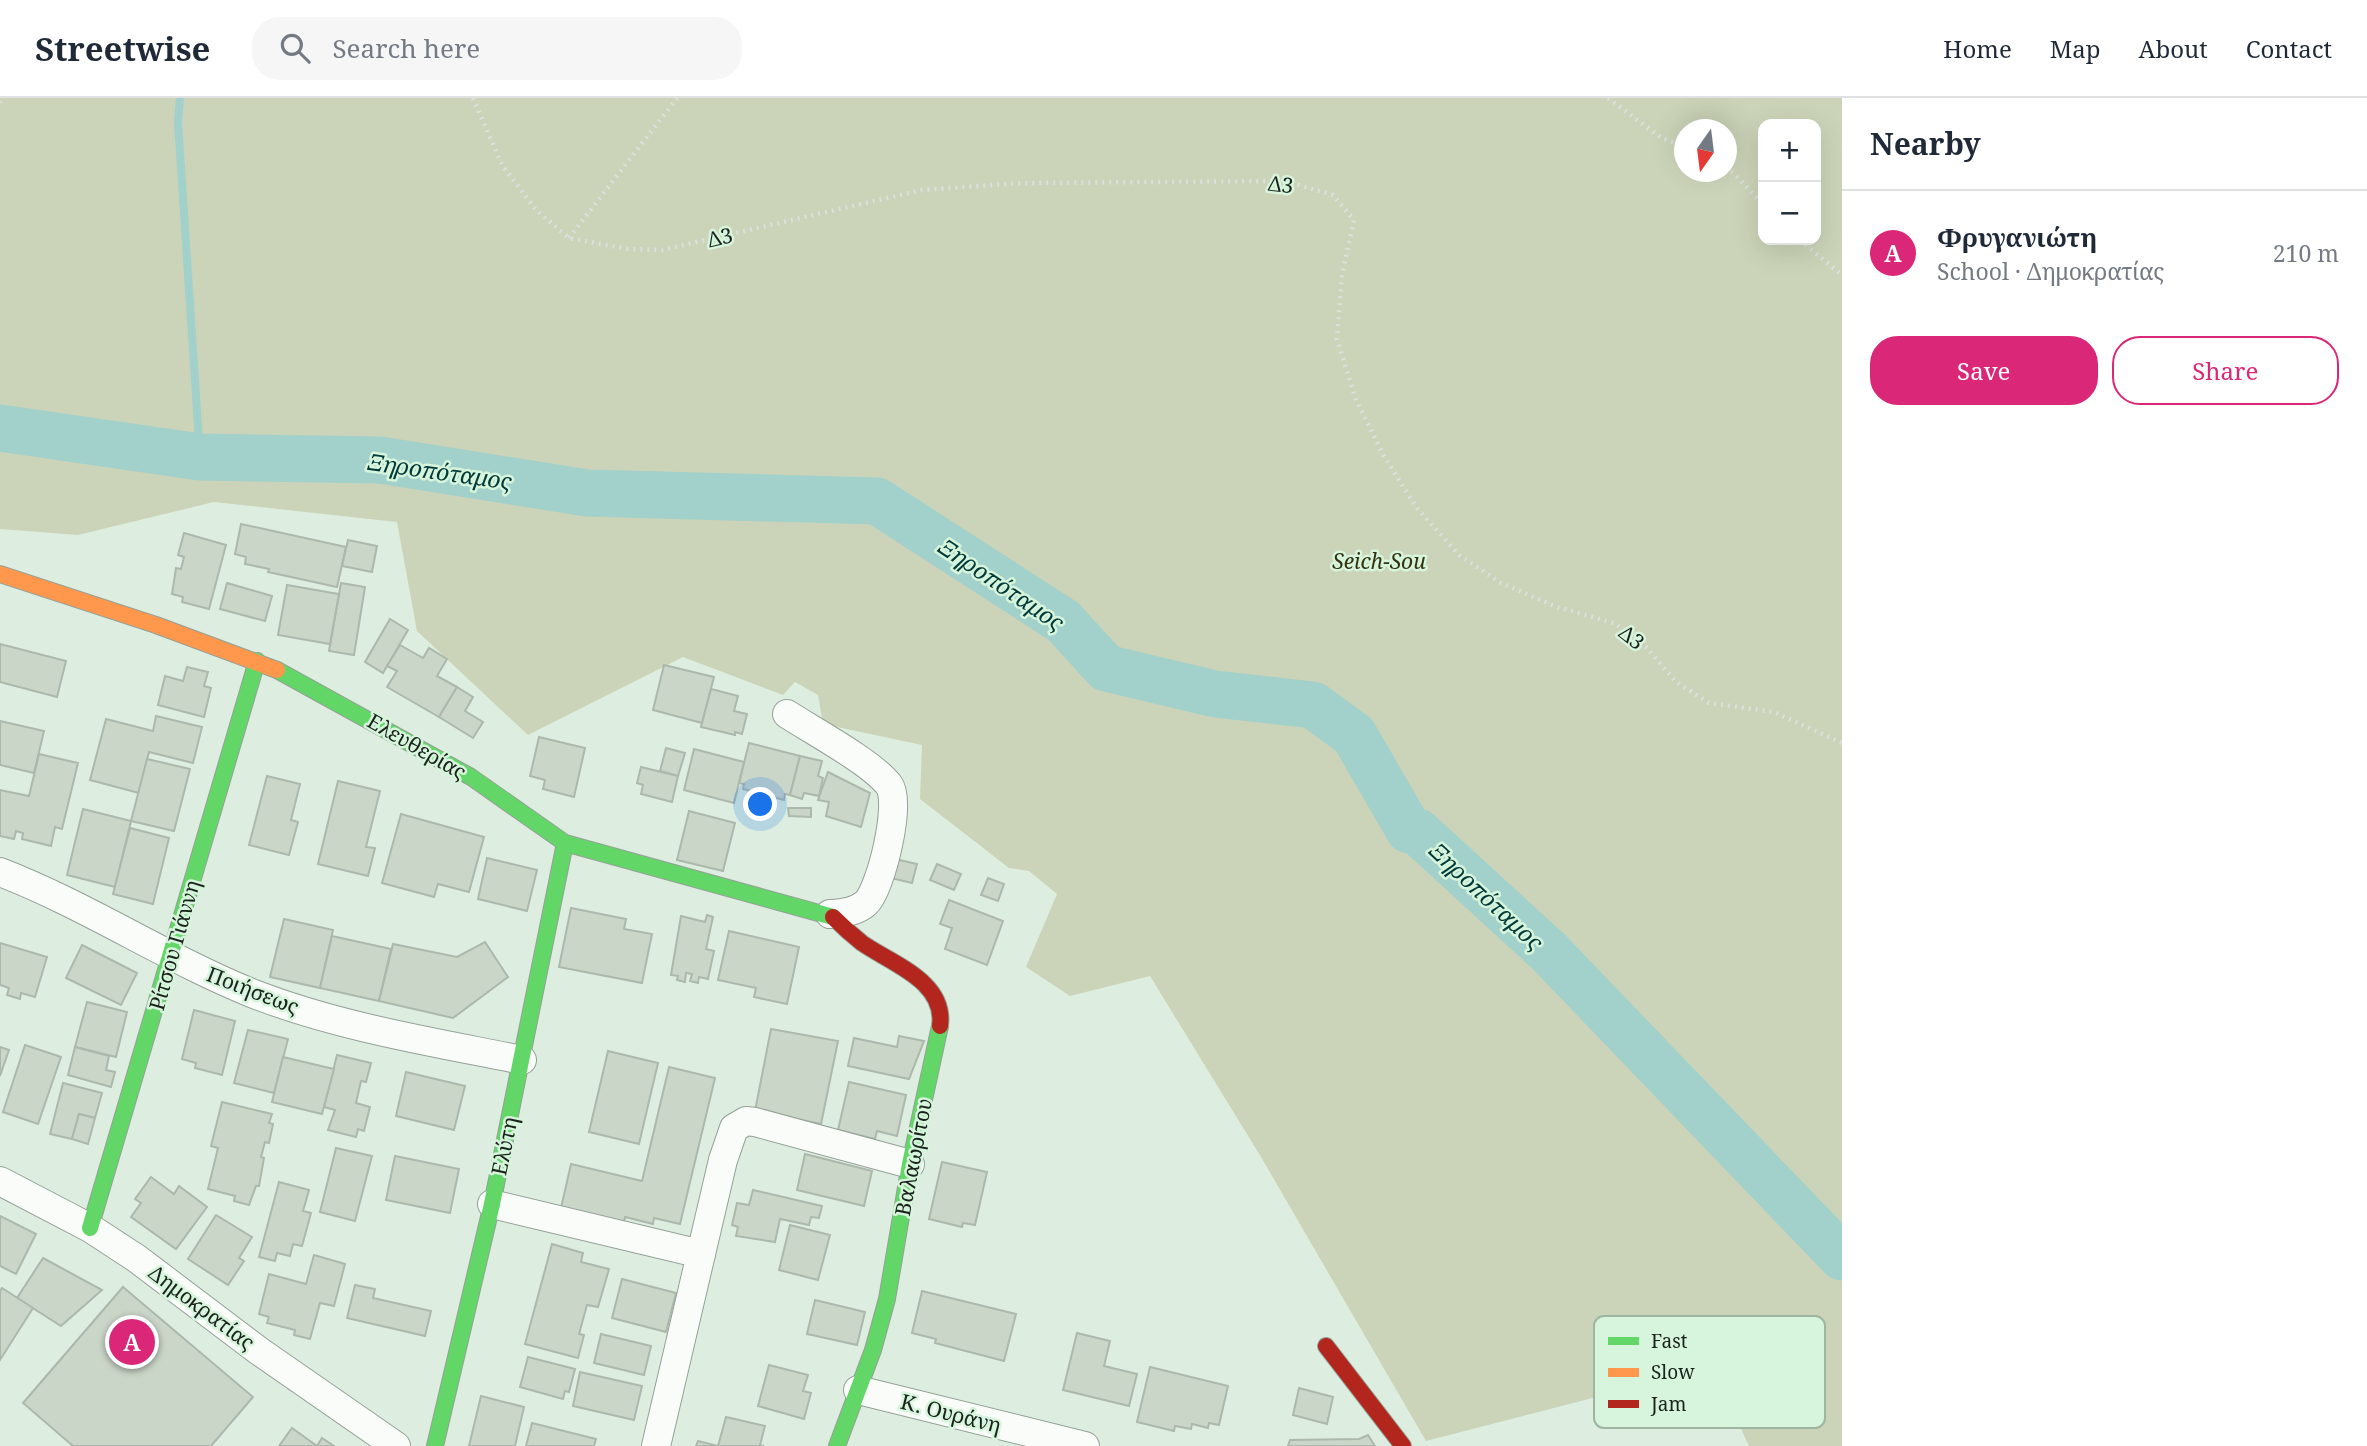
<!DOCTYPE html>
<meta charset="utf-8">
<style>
body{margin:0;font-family:"Noto Serif",serif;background:#f6f6f7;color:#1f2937}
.controls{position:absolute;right:21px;top:21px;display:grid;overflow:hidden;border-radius:14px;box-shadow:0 7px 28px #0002}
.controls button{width:63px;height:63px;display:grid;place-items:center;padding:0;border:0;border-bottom:2px solid #e0e1e3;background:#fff;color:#1f2937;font:35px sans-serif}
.compass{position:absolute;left:1674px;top:21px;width:63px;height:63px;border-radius:50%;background:#fff;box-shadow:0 7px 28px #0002;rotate:194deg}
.you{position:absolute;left:761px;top:707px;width:24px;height:24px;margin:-18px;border:5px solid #fff;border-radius:50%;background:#1a73e8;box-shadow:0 0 0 10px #1a73e833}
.badge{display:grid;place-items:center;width:46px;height:46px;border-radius:50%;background:#db2777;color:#fff;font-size:23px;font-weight:700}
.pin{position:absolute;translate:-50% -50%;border:4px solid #fff;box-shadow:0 2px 7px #0006}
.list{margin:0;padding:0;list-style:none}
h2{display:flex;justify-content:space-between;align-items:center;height:91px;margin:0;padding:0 28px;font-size:30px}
h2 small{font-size:23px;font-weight:400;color:#747a83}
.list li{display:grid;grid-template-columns:46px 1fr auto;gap:21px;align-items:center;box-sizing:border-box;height:126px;padding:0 28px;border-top:2px solid #e0e1e3}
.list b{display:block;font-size:26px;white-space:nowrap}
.list p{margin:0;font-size:23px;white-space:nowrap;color:#747a83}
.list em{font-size:23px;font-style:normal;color:#747a83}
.actions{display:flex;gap:14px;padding:21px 28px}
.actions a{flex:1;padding:16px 0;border:2px solid #db2777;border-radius:28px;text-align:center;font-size:24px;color:#db2777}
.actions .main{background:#db2777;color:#fff}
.icon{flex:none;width:38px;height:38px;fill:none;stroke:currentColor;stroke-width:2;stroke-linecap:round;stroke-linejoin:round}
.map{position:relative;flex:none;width:1842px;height:1348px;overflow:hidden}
header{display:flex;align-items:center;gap:42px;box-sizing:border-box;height:98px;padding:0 35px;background:#fff;border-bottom:2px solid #e0e1e3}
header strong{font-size:33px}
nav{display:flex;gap:38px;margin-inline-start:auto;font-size:24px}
.search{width:490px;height:63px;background:#f6f6f7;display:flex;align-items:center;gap:18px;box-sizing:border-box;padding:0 24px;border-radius:28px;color:#747a83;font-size:26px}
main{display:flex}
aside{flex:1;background:#fff}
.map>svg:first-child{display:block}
.green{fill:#cbd4b8;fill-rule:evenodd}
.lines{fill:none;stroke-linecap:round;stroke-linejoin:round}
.stream{stroke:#a2d0ca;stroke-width:8}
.river{stroke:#a2d0ca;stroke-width:47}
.building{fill:#cad6c8;stroke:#adb8ac;stroke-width:2}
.street-casing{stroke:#94a197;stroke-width:30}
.fast-casing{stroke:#94a197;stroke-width:18}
.slow-casing{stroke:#94a197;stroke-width:18}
.jam-casing{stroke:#94a197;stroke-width:18}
.path{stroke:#dae0dc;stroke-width:4.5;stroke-dasharray:2 5;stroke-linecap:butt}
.street{stroke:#fafcfa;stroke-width:28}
.fast{stroke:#63d668;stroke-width:16}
.slow{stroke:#ff974d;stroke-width:16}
.jam{stroke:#b3261e;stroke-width:16}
.labels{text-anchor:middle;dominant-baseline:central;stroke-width:5;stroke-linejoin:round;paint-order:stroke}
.street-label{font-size:21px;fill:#19231b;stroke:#d7f4dc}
.park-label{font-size:21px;font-style:italic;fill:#34330f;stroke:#d7f4dc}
.water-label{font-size:23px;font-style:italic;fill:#003a39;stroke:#d7f4dc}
.key{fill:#d7f4dc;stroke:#9eb5a2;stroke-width:2}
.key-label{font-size:19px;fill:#19231b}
</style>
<header>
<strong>Streetwise</strong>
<div class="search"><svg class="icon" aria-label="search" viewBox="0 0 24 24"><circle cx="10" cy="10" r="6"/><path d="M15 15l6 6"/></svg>Search here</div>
<nav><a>Home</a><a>Map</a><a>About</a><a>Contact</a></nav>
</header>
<main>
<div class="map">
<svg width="1842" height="1348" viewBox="0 0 1842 1348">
<rect width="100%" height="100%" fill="#ddeee0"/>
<path class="green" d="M0,0H1842V1348H1749L1712,1269L1426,1343L1261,1059L1150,878L1070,898L1026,869L1057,796L1029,773L1009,770L920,701L922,647L823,626L818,597L795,584L783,597L683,559L528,637L417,533L397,424L214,404L78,437L0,431ZM1763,26H1816V142H1763ZM1685,32H1727V74H1685Z"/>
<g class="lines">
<path class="stream" d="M180,0L178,24L200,359"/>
<path class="river" d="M0,330L200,359L380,362L587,395L877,403L1063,523L1106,570L1215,596L1313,607L1354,637L1409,732L1418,734L1548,853L1842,1159"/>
</g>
<g class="building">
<path d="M241,426L346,449L337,489L268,474L269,471L245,466L246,459L235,456Z"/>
<path d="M184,435L226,447L209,511L182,504L183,499L172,496L176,470L181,471L184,459L178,457Z"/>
<path d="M348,442L377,448L372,474L342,468Z"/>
<path d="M227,485L272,498L265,523L220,511Z"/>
<path d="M341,485L365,489L354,557L329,553Z"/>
<path d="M287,487L339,496L330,546L278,537Z"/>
<path d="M390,521L408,532L383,575L365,564Z"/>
<path d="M0,546L66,563L57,599L0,584Z"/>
<path d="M400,547L423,560L429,550L447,561L437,578L457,589L439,619L387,589L397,573L387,568Z"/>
<path d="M664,567L714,579L702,625L653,612Z"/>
<path d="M187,569L208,574L204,588L211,590L204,619L158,607L165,578L183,583Z"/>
<path d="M457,589L473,599L465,613L483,624L473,640L439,619Z"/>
<path d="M711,591L738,598L734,613L747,616L742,636L735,634V637L701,629Z"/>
<path d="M156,618L202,629L193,665L149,654L139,695L90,682L106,621L153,633Z"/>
<path d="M0,623L44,633L34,675L0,667Z"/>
<path d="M539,639L585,650L574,699L543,691L545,682L530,678Z"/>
<path d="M749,645L800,658L790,697L785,696L784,702L743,691L744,686L739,685Z"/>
<path d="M666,650L685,655L678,678L660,673Z"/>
<path d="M694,651L744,664L734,705L684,692Z"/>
<path d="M39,656L78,665L62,731L55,729L51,748L22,741L23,735L16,733L14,741L0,738V692L29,698Z"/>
<path d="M800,658L822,663L818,678L823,680L819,698L804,695L802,701L790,697Z"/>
<path d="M147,661L190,671L174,733L131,723Z"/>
<path d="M641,669L678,678L672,704L641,696L643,687L637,685Z"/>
<path d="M828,674L870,695L861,729L826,718L829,704L818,702Z"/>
<path d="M267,678L300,686L291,722L298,724L289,757L249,747Z"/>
<path d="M338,683L380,693L366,749L375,750L368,778L318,766Z"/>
<path d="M788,710H811V719L789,718Z"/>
<path d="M83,711L131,723L115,789L67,777Z"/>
<path d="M689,713L735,725L723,773L677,762Z"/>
<path d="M401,716L484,739L469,794L438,786L434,799L382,785Z"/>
<path d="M130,730L169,740L153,806L113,796Z"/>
<path d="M487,760L537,772L527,813L478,801Z"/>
<path d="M895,761L917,766L912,785L891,780Z"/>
<path d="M937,766L961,776L954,792L930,782Z"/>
<path d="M988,780L1004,786L998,803L981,797Z"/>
<path d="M949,802L1003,823L987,867L945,851L952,830L940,826Z"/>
<path d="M571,810L626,821L624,831L652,836L642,885L559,869Z"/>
<path d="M707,817L713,819L706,851L714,853L708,881L699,879L698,885L690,883L692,876L686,875L685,884L677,882L678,878L671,877L681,818L705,824Z"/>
<path d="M284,821L333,832L320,890L270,879Z"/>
<path d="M729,833L799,849L787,906L754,899L756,890L718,882Z"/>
<path d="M332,838L391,851L379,903L320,890Z"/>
<path d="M485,844L508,879L453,920L379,903L393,846L457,859Z"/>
<path d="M0,845L47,859L35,899L21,895L20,901L7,897L9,890L0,887Z"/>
<path d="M82,847L137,875L121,907L66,880Z"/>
<path d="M87,904L127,914L116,959L75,949Z"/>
<path d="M194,912L235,923L222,977L195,970L196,965L182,961Z"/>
<path d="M771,931L838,943L821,1026L755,1013Z"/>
<path d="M248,932L288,941L274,995L234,985Z"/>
<path d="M899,938L924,943L909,981L848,968L854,940L897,949Z"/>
<path d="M25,947L61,959L38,1026L3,1014Z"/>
<path d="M0,949L9,952L0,978Z"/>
<path d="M75,949L109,958L106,972L115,974L111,989L68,977Z"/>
<path d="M608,953L658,965L639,1046L589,1034Z"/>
<path d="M337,957L371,965L366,984L361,983L356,1005L370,1009L364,1033L358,1031L356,1039L328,1032L335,1012L324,1009Z"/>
<path d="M283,959L334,971L322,1016L272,1004Z"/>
<path d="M669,969L715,980L680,1126L654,1120L653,1126L625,1119L624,1124L561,1110L571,1066L642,1083Z"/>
<path d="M406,974L465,988L454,1032L396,1018Z"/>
<path d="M849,984L906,997L897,1038L877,1033L875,1041L838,1032Z"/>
<path d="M63,985L102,995L95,1020L79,1016L72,1041L50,1036Z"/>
<path d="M222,1004L272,1016L269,1025L273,1026L269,1045L265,1044L261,1059L264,1060L259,1088H256L249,1107L234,1103L235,1098L208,1091L218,1050L211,1048Z"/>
<path d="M79,1016L95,1020L88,1046L72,1041Z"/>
<path d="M336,1050L372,1058L355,1123L320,1114Z"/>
<path d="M805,1056L872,1073L864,1108L797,1092Z"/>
<path d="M395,1058L459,1071L450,1115L386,1102Z"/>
<path d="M942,1064L987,1074L975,1127L963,1125L962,1129L929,1121Z"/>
<path d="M151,1079L174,1096L179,1088L207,1109L176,1151L131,1119L141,1105L135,1101Z"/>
<path d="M279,1084L309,1092L303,1113L311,1115L302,1148L293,1146L290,1158L277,1155L275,1163L259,1159Z"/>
<path d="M753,1092L822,1108L819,1120L811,1119L809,1127L780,1121L775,1144L736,1138L738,1129L732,1127L737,1105L749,1107Z"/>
<path d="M216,1117L252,1139L239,1160L244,1163L228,1187L188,1161Z"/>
<path d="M0,1118L36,1136L16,1176L0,1168Z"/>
<path d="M790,1127L830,1137L818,1182L779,1172Z"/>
<path d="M552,1146L583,1155L581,1164L609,1171L598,1209L587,1207L579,1236L584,1237L578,1260L525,1246Z"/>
<path d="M314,1157L345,1166L334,1208L320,1205L310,1241L294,1237L295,1232L267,1225L269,1219L259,1216L269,1176L306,1186Z"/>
<path d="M43,1160L102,1192L61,1228L17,1200Z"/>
<path d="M622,1181L676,1195L666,1234L612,1220Z"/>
<path d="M355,1187L375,1191L373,1200L431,1213L425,1238L347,1220Z"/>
<path d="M123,1189L253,1299L211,1348H73L23,1305Z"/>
<path d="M2,1190L33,1210L0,1262V1193Z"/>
<path d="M922,1193L1016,1216L1004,1263L935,1245L936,1241L912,1235Z"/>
<path d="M815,1202L865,1214L857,1247L807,1236Z"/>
<path d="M1077,1235L1110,1243L1104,1268L1137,1276L1129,1308L1063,1292Z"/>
<path d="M601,1236L651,1248L644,1277L594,1265Z"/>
<path d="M528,1259L575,1271L569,1294L565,1293L563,1301L520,1289Z"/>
<path d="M769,1267L808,1277L803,1293L811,1295L804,1321L758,1308Z"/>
<path d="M1150,1269L1228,1288L1219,1327L1209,1325L1208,1330L1192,1326L1191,1331L1175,1328L1174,1333L1137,1324Z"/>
<path d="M580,1274L642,1288L634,1322L573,1308Z"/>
<path d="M1299,1290L1333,1299L1327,1326L1293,1317Z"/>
<path d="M481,1298L524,1309L515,1348H469Z"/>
<path d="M726,1319L765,1328L760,1347L764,1348H718Z"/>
<path d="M532,1325L596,1341L594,1348H526Z"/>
<path d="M292,1330L317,1348H279Z"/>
<path d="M1368,1337L1375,1348H1288L1290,1342L1359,1341Z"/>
<path d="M322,1340L334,1348H317Z"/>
<path d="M698,1343L718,1348H696Z"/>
</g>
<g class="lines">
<defs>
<g id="street">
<path d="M787,616C813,633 871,664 889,687C902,704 881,791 866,805C856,814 843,815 830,816"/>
<path d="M0,774C88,808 167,861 254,896C339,929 433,944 522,962"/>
<path d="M0,1083L90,1130L136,1160L259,1253L396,1348"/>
<path d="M492,1106L701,1156"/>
<path d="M858,1292L1085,1348"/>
<path d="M656,1348L723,1062L734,1030L746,1023L755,1024L910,1066"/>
</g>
<g id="fast">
<path d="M277,572L471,679L565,745L833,819"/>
<path d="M90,1130L257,563"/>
<path d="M435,1348L492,1106L565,745"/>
<path d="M837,1348L873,1252L887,1201L910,1066L940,928"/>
</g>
<path id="slow" d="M0,476L156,527L277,572"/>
<g id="jam">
<path d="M833,819C842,828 852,837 862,845C892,866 946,883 940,928"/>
<path d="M1326,1248L1403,1348"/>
</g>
</defs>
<use href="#street" class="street-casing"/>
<use href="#fast" class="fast-casing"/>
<use href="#slow" class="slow-casing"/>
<use href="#jam" class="jam-casing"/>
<g class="path">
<path d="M473,0L502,67L536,112L569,140L628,151L662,152L922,92L1022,85L1285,83L1333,97L1354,122L1342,177L1337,241L1356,302L1384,358L1416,409L1459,457L1501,485L1557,509L1614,525L1646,549L1676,584L1709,605L1774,614L1842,645"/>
<path d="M1608,0L1660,39L1685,49"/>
<path d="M0,5L1,0"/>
<path d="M1727,68L1763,107"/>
<path d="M569,140L677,0"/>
<path d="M1800,142L1842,177"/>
</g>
<use href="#street" class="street"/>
<use href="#fast" class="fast"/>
<use href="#slow" class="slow"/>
<use href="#jam" class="jam"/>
</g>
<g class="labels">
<g class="street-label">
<text transform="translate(1281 86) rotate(7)">Δ3</text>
<text transform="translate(720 139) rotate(-13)">Δ3</text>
<text transform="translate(1632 539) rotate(38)">Δ3</text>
<text transform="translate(417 648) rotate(30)">Ελευθερίας</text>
<text transform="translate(174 847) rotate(-74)">Ρίτσου Γιάννη</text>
<text transform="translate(253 892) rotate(21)">Ποιήσεως</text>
<text transform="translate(504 1048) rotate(-78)">Ελύτη</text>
<text transform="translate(913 1059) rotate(-79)">Βαλαωρίτου</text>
<text transform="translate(202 1209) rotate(37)">Δημοκρατίας</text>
<text transform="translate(951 1315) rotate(14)">Κ. Ουράνη</text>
</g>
<g class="park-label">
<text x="1379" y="463">Seich-Sou</text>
</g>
<g class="water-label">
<text transform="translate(440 373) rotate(8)">Ξηροπόταμος</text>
<text transform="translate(1002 486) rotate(34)">Ξηροπόταμος</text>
<text transform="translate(1487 798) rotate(43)">Ξηροπόταμος</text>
</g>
</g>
<rect x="1594" y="1218" width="231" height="112" rx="10" class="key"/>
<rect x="1608" y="1239" width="31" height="8" fill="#63d668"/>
<rect x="1608" y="1270" width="31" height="9" fill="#ff974d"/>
<rect x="1608" y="1302" width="31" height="8" fill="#b3261e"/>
<g class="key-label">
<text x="1651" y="1250">Fast</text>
<text x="1651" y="1281">Slow</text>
<text x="1651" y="1313">Jam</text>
</g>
</svg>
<div class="controls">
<button>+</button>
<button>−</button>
</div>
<svg class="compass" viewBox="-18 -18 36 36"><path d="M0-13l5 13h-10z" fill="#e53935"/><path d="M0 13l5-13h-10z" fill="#747a83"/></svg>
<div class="you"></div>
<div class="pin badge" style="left:132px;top:1244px">A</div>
</div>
<aside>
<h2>Nearby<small></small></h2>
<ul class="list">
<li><span class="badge">A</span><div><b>Φρυγανιώτη</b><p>School · Δημοκρατίας</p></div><em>210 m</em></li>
</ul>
<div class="actions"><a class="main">Save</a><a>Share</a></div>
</aside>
</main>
